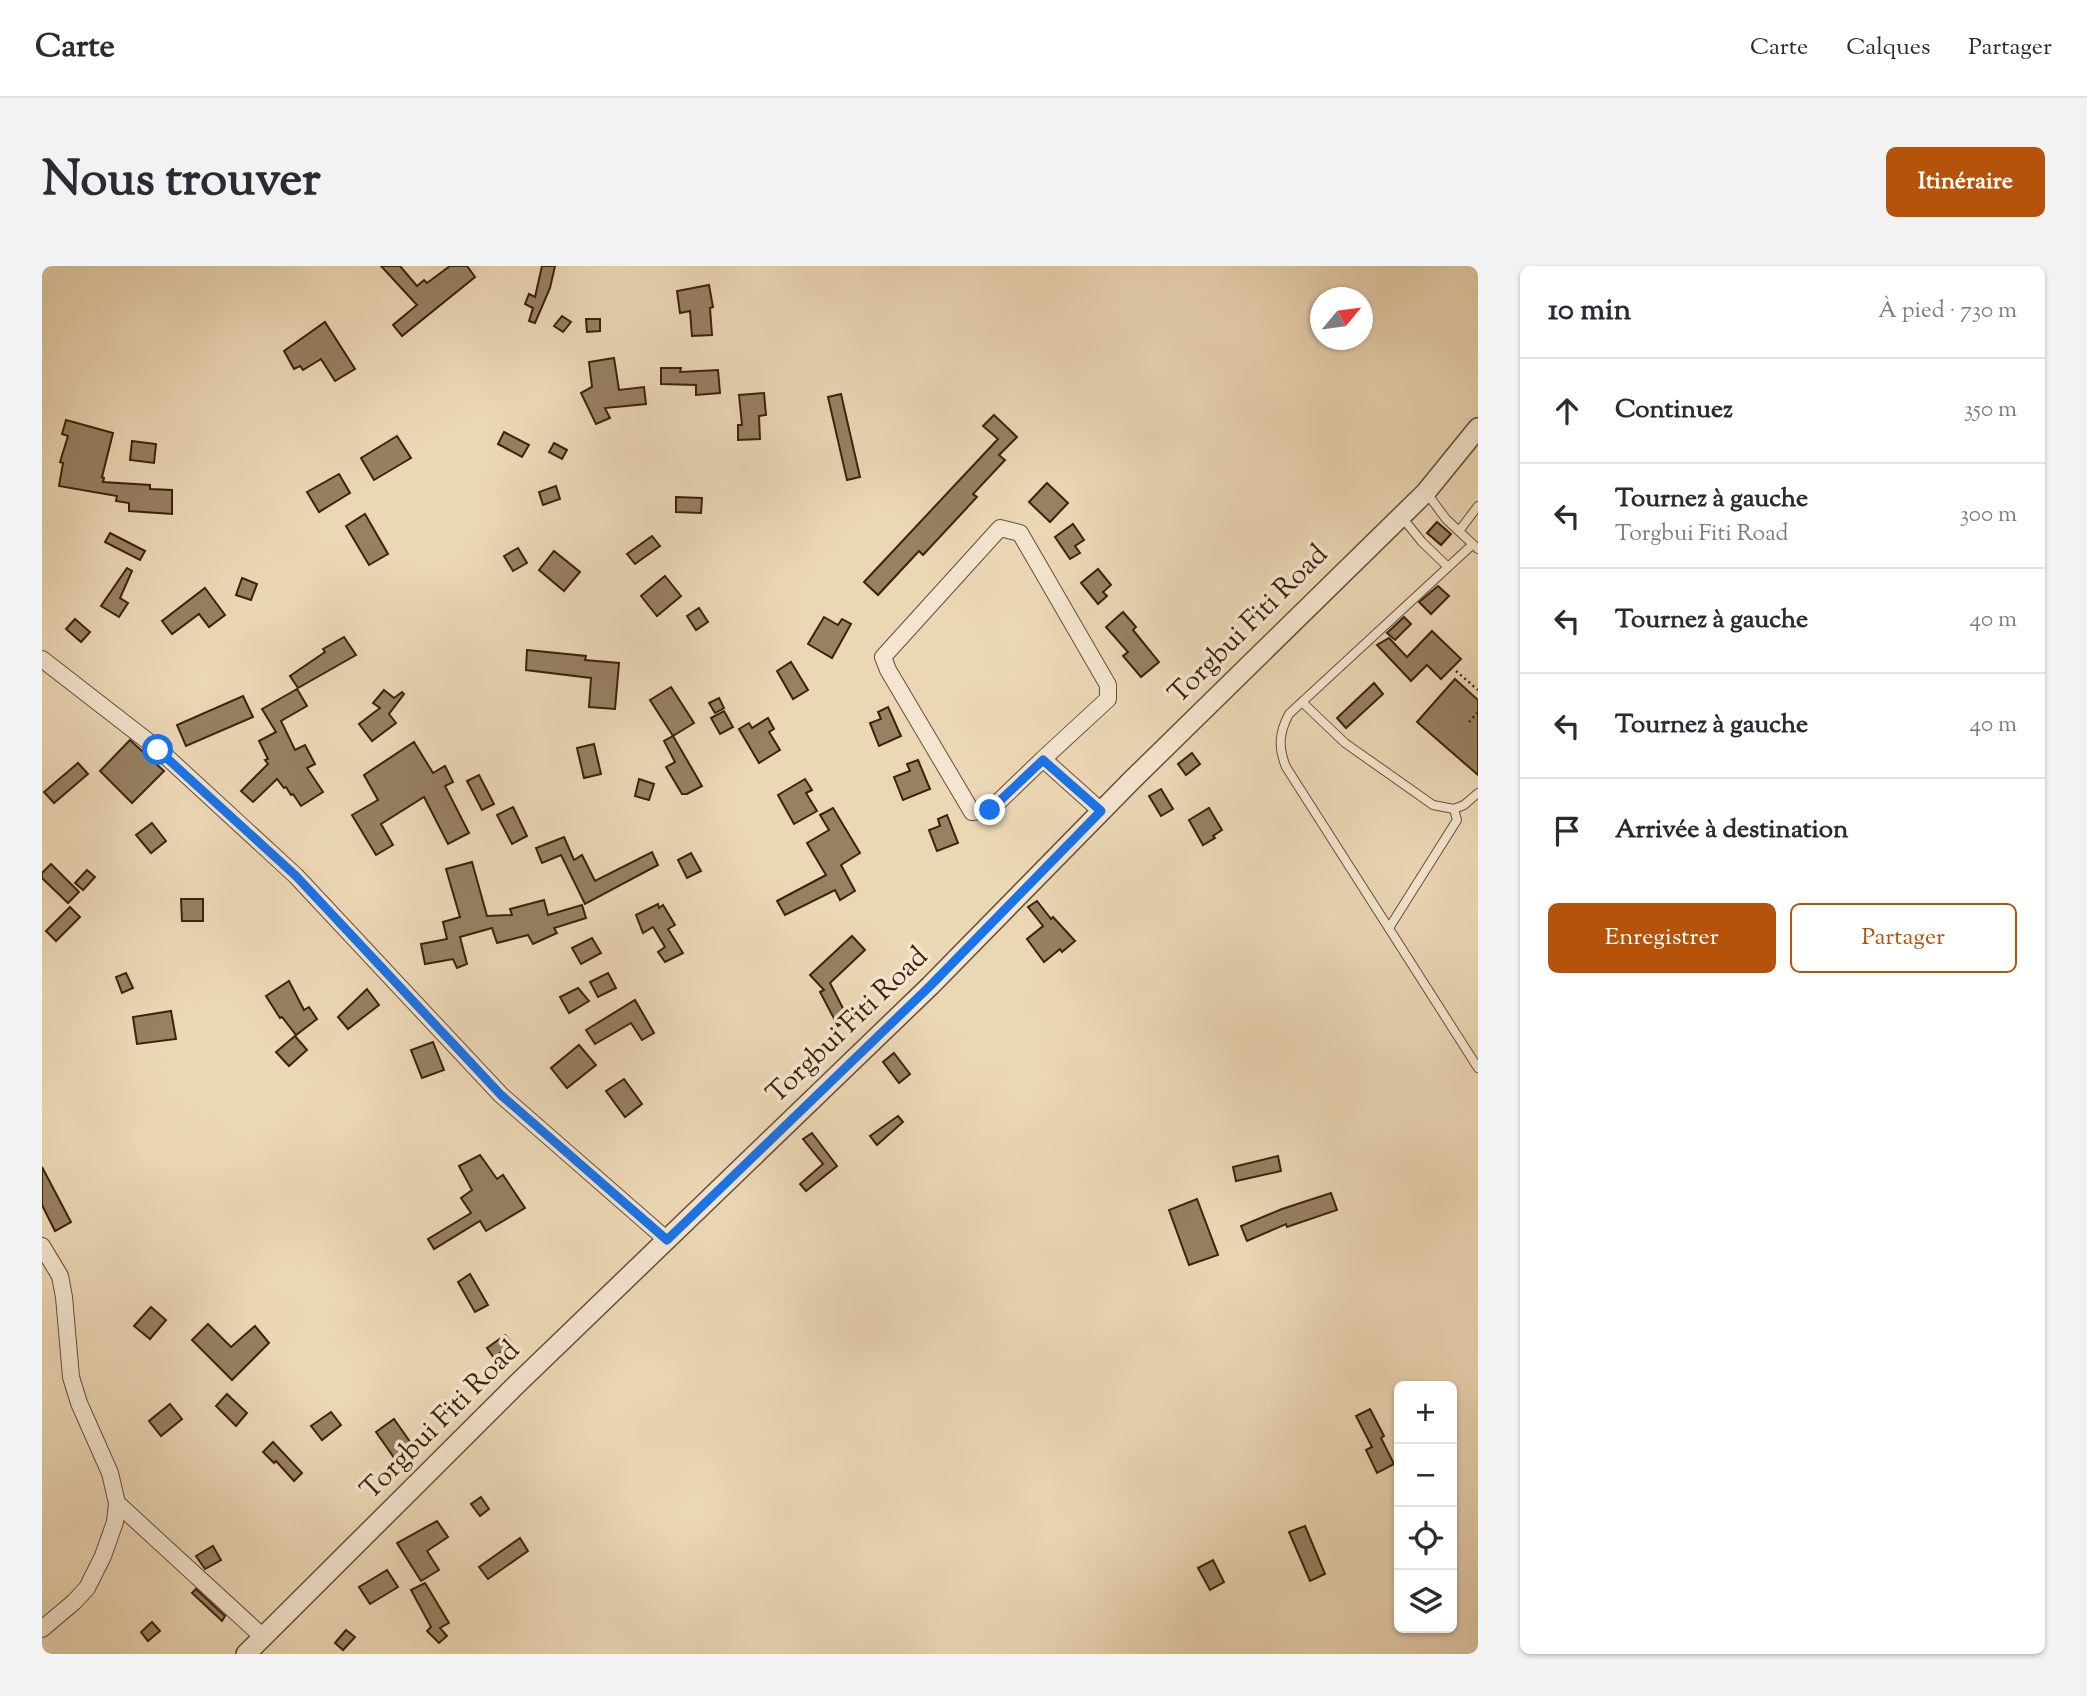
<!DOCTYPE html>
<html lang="fr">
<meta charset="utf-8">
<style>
body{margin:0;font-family:"Sorts Mill Goudy",serif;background:#f2f2f3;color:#2b2b33}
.controls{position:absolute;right:21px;bottom:21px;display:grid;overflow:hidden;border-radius:10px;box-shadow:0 2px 5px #0004}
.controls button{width:63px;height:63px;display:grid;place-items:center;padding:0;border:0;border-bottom:2px solid #e1e1e2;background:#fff;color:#2b2b33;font:35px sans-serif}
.compass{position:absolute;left:1268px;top:21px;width:63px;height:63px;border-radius:50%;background:#fff;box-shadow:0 2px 5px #0004;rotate:61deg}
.stop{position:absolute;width:21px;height:21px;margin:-16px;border:5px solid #1a73e8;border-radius:50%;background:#fff}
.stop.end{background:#1a73e8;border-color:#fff;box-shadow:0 2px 7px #0008}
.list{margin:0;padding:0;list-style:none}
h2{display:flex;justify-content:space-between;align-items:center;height:91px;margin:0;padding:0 28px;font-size:30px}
h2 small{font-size:23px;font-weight:400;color:#7c7c81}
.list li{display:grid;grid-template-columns:46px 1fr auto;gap:21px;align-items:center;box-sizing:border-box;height:105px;padding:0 28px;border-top:2px solid #e1e1e2}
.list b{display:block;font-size:26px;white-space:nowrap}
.list p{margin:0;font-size:23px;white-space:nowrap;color:#7c7c81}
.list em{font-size:23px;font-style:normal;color:#7c7c81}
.actions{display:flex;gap:14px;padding:21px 28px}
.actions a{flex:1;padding:16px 0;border:2px solid #b45309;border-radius:10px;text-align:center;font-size:24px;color:#b45309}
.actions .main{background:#b45309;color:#fff}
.icon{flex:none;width:38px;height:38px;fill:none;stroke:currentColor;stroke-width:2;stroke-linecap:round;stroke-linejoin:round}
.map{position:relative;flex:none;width:1436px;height:1388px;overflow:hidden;border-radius:10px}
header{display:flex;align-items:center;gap:42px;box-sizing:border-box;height:98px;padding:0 35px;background:#fff;border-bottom:2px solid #e1e1e2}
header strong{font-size:33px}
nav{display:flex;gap:38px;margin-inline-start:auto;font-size:24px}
.intro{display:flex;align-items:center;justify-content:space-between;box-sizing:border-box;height:168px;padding:0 42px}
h1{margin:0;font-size:49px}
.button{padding:18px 32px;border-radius:10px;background:#b45309;color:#fff;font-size:24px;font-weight:700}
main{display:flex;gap:42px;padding:0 42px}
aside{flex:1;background:#fff;border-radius:10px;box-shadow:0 2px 5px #0004}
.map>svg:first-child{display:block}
.building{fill:#978063;stroke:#3b220b;stroke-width:2}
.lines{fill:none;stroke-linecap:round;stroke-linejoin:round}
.service-casing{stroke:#674f36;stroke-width:10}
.minor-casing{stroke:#674f36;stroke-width:18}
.tertiary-casing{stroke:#674f36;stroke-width:22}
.path{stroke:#3b220b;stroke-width:2.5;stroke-dasharray:2 3.5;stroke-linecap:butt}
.service{stroke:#f3e5cf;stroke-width:8}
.minor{stroke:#f3e5cf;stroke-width:16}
.tertiary{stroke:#f3e5cf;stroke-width:19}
.route{stroke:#1a73e8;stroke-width:9}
.labels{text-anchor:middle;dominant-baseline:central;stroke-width:7;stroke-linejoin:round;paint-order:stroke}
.street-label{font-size:28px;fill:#3b220b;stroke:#f3e5cf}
</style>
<header>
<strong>Carte</strong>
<nav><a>Carte</a><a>Calques</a><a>Partager</a></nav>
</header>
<div class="intro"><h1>Nous trouver</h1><a class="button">Itinéraire</a></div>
<main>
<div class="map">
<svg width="1436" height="1388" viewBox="0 0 1436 1388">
<rect width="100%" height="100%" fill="#ecd7b5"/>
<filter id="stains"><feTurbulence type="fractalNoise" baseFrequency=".00286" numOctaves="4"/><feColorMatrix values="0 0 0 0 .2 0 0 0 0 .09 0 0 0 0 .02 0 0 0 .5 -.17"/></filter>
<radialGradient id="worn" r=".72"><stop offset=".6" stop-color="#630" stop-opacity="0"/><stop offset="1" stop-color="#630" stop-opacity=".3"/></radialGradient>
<g class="building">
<path d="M339,0H358L375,20L382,14L385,17L408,0H425L433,11L360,70L351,59L375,39Z"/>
<path d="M500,0H513L508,22L493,57L487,55L491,42L483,38L487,28L493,31Z"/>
<path d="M667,19L671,41L668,42L670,69L650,70L648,45L638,47L635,25Z"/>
<path d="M520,50L529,56L521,66L512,60Z"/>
<path d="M544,53H558V65L545,66Z"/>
<path d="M283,56L313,103L293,115L279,93L261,104L258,100L252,103L242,85Z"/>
<path d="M572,92L577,124L602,121L604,138L563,142L568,152L554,158L539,127L550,121L547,96Z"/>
<path d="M619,102H639L638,106L676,104L678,127L654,129V119L619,118Z"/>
<path d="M722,127L724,149L717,150L718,173L696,174V159H700L697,129Z"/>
<path d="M799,128L818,211L805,214L786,131Z"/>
<path d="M952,149L975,171L957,189L963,194L931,228L935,231L881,289L877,285L836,329L822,316L956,173L941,160Z"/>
<path d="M24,154L71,167L60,211L62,212L61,216L108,219V223L130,224V248L87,245V237L74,235L75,230L17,220L21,197L18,196L26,170L20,168Z"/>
<path d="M462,166L487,179L480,191L456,178Z"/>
<path d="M355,170L369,192L332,214L319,192Z"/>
<path d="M90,175L114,178L112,197L88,194Z"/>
<path d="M512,177L525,184L520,193L507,186Z"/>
<path d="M297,208L308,227L277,246L265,226Z"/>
<path d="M1005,217L1026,237L1008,256L987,236Z"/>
<path d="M514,220L518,233L501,239L497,226Z"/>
<path d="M634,231L660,232L659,247L634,246Z"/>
<path d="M323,248L346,288L327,299L304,260Z"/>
<path d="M1395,256L1409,268L1399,279L1385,267Z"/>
<path d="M1031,258L1042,274L1033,280L1038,287L1028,293L1013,271Z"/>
<path d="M68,267L103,285L98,294L63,276Z"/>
<path d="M610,270L618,280L593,298L585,288Z"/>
<path d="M476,282L485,297L471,305L462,290Z"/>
<path d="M512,285L538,306L522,325L497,304Z"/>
<path d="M85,302L90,305L78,332L86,337L77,351L59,340Z"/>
<path d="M1056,303L1069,319L1061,326L1065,330L1056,338L1039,317Z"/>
<path d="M623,310L639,330L615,350L599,330Z"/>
<path d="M200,312L215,318L209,334L194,329Z"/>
<path d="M1396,320L1407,330L1389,348L1377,336Z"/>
<path d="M163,322L183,349L167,361L157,348L130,368L120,355Z"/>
<path d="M657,342L666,356L654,364L645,350Z"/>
<path d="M1081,346L1094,361L1091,364L1117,396L1099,411L1081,390L1086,386L1064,361Z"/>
<path d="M782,351L796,359L800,353L809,358L790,392L766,378Z"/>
<path d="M1362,351L1369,358L1353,374L1345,367Z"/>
<path d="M33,353L48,366L39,376L24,363Z"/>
<path d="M1390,365L1419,393L1399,413L1385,399L1369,415L1335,379L1347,372L1365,391Z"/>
<path d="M302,371L314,389L256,422L248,410L283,386L281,383Z"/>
<path d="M485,384L544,390L543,394L577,397L573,443L547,441L549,412L484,404Z"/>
<path d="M749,396L766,424L751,433L735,405Z"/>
<path d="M1413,413L1436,434V509L1375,456Z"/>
<path d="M1332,417L1341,428L1304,462L1295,452Z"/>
<path d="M629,421L652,457L631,470L608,434Z"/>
<path d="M255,423L265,440L239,455L253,484L263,479L273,498L265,502L281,526L259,540L251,528L249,529L244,521L242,522L235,513L211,536L199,525L226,498L223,494L226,493L217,475L234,466L220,443Z"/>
<path d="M342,424L352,432L360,426L362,428L347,448L354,457L330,475L317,458L338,442L331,437Z"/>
<path d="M201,430L211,451L144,480L135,459Z"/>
<path d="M677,432L682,442L673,447L667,437Z"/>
<path d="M846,441L859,470L837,480L828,457L839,453L836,446Z"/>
<path d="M682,445L691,461L678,468L669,452Z"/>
<path d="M726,452L732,463L727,466L738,484L717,497L697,463L707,457L710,462Z"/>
<path d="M631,470L660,520L645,528H640L624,501L633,496L622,475Z"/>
<path d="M88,474L122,505L90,537L58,505Z"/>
<path d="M372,476L391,507L403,500L411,516L403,520L427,567L406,578L382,531L339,558L351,579L334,589L310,549L336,534L322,509Z"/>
<path d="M552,478L559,508L542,512L535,482Z"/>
<path d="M1150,487L1158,498L1144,509L1136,498Z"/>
<path d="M876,494L888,523L861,534L852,511L868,505L865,498Z"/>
<path d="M36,497L46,508L12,537L2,526Z"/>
<path d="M437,509L452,538L440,544L425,515Z"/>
<path d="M597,513L612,518L607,534L593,530Z"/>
<path d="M763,513L770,524L764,527L775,545L752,558L736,529Z"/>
<path d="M1119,523L1131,543L1119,550L1107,530Z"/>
<path d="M471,541L485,570L470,578L455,549Z"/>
<path d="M791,542L818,587L799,599L813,625L798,634L793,624L743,649L735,635L784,609L765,577L787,564L778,549Z"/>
<path d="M1167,542L1180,564L1171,570L1173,572L1161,579L1147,554Z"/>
<path d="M905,549L916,577L895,585L887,564L898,560L896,553Z"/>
<path d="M110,557L124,575L109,587L94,569Z"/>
<path d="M522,571L532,594L540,589L553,615L610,586L616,599L543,638L519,589L500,597L494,582Z"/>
<path d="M649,587L659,605L645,612L636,594Z"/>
<path d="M430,596L445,650L470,649L468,643L502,634L506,649L540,639L544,652L512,662L515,667L491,678L486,669L455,677L450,662L418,671L425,698L415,702L411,693L383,698L379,678L405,673L401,656L418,651L404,603Z"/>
<path d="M9,598L37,626L26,637L0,612V607Z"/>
<path d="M45,604L53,611L41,624L33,617Z"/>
<path d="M139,633H161V655H140Z"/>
<path d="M995,635L1009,653L1011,651L1033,675L1020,686L1018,683L1002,696L985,673L1001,660L986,641Z"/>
<path d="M616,638L617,642L621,639L633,659L626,663L641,687L623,696L616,686L623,681L611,661L601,667L594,649Z"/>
<path d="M28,641L38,651L14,675L4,665Z"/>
<path d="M810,670L823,684L788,717L807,754L796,760L778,726L782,724L768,709Z"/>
<path d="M550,672L559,687L539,698L530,682Z"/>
<path d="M84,707L91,722L80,727L74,711Z"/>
<path d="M566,707L574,722L556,731L548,716Z"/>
<path d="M247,715L262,744L267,741L275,753L254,769L240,751L238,752L224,730Z"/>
<path d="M536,722L547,735L527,747L518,731Z"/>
<path d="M325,723L337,739L306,763L296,751Z"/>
<path d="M825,733L833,742L820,754L812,745Z"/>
<path d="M593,734L612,767L600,774L589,757L553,778L544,764Z"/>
<path d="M129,745L134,773L95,778L91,751Z"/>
<path d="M253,770L265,784L247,800L234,786Z"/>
<path d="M391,776L402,804L380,812L369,784Z"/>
<path d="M537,779L554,799L525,822L509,802Z"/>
<path d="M852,787L868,808L857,817L841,796Z"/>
<path d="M582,813L600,838L583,851L564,825Z"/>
<path d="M856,850L861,856L835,879L828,870Z"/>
<path d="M770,867L795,900L764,925L758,918L781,898L761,873Z"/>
<path d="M438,889L455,913L461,909L483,942L444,965L438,955L392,983L386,973L429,947L419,932L430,924L417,900Z"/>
<path d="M1236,890L1239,905L1194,915L1191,901Z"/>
<path d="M0,901L29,956L13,965L0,939Z"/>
<path d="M1289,927L1295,944L1245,961L1244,958L1205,975L1199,960L1240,943Z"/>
<path d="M1155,933L1176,989L1147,999L1127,944Z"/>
<path d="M428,1008L446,1039L433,1046L416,1016Z"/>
<path d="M109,1041L124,1054L108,1073L92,1060Z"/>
<path d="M166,1058L189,1081L213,1060L227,1077L190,1114L150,1074Z"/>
<path d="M463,1069L470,1077L452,1092L445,1082Z"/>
<path d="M185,1128L205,1147L194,1160L174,1140Z"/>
<path d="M128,1138L140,1153L119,1170L107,1155Z"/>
<path d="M1328,1143L1342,1170L1339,1172L1352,1198L1335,1207L1324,1184L1330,1181L1314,1150Z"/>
<path d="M289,1146L299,1159L280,1174L269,1160Z"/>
<path d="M352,1153L371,1180L353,1193L334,1166Z"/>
<path d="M231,1176L260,1207L252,1215L234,1195L232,1197L221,1186Z"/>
<path d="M439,1231L447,1243L438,1250L429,1238Z"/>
<path d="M395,1255L406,1271L385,1285L397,1304L379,1315L355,1277Z"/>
<path d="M1263,1260L1283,1308L1268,1315L1247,1266Z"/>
<path d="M478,1272L486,1285L446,1313L437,1301Z"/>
<path d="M171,1280L179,1294L163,1303L154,1290Z"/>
<path d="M1171,1294L1182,1316L1168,1324L1156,1302Z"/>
<path d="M345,1304L356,1321L328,1338L317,1321Z"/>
<path d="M383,1317L407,1357L398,1362L405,1370L397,1377L385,1365L389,1361L369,1324Z"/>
<path d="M154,1323L183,1350L180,1355L150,1327Z"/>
<path d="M110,1356L118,1365L106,1375L99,1366Z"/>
<path d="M304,1364L313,1371L301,1384L293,1377Z"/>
</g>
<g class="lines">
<defs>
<g id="service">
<path d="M1384,226L1404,253L1436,283"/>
<path d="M1359,250L1380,276L1406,301"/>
<path d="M1417,265L1436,240"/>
<path d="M1430,279L1247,448C1237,467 1236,481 1244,501L1436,802"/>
<path d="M1260,436L1303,477L1391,539L1412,543L1422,539L1436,527"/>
<path d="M1347,662L1415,554L1412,543"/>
</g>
<g id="minor">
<path d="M0,393L116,483L254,610L459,829L625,974"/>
<path d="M1001,493L948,544L930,546L846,404L841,391L958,262L978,267L1066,419V433L1001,493L1059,545"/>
<path d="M0,980L18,1010L22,1031L29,1111L37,1137L68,1207L75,1237L73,1256L61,1290L45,1322L32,1336L0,1363"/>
<path d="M75,1237L221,1371"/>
</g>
<path id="tertiary" d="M204,1388L473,1120L888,720L1090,514L1384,226L1436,162"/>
</defs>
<use href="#service" class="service-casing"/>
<use href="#minor" class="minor-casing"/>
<use href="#tertiary" class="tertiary-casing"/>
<g class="path">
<path d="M1414,405L1436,424"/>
<path d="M1427,456L1436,446"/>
</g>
<use href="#service" class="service"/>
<use href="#minor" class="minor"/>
<use href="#tertiary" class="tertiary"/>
</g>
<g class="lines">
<path class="route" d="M116,484L254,610L459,829L625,974L888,720L1059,545L1001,494L948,544"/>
</g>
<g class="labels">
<g class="street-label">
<text transform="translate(1207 359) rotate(-45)">Torgbui Fiti Road</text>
<text transform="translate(806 760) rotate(-44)">Torgbui Fiti Road</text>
<text transform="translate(399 1155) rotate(-45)">Torgbui Fiti Road</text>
</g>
</g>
<rect width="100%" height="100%" filter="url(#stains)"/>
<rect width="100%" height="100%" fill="url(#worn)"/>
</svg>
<div class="controls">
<button>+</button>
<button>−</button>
<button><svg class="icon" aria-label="locate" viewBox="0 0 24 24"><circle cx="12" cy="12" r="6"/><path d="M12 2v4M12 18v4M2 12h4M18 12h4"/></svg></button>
<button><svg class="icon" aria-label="layers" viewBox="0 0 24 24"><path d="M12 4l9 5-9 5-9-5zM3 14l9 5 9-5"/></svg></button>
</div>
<svg class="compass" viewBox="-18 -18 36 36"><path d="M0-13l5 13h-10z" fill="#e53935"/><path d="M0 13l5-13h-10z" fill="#7c7c81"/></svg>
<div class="stop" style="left:116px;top:484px"></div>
<div class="stop end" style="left:948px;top:544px"></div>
</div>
<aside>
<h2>10 min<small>À pied · 730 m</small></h2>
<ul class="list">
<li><svg class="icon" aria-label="ahead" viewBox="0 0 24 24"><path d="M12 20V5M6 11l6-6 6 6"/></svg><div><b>Continuez</b></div><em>350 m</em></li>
<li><svg class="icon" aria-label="left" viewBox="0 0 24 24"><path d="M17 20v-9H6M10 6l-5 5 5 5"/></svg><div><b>Tournez à gauche</b><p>Torgbui Fiti Road</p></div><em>300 m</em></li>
<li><svg class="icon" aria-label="left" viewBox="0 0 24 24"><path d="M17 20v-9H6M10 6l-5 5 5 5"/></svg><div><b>Tournez à gauche</b></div><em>40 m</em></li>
<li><svg class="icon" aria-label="left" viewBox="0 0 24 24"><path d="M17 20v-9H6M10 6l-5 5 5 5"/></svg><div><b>Tournez à gauche</b></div><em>40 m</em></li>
<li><svg class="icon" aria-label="arrive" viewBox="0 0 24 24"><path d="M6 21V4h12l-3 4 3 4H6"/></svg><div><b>Arrivée à destination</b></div></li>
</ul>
<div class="actions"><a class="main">Enregistrer</a><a>Partager</a></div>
</aside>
</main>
